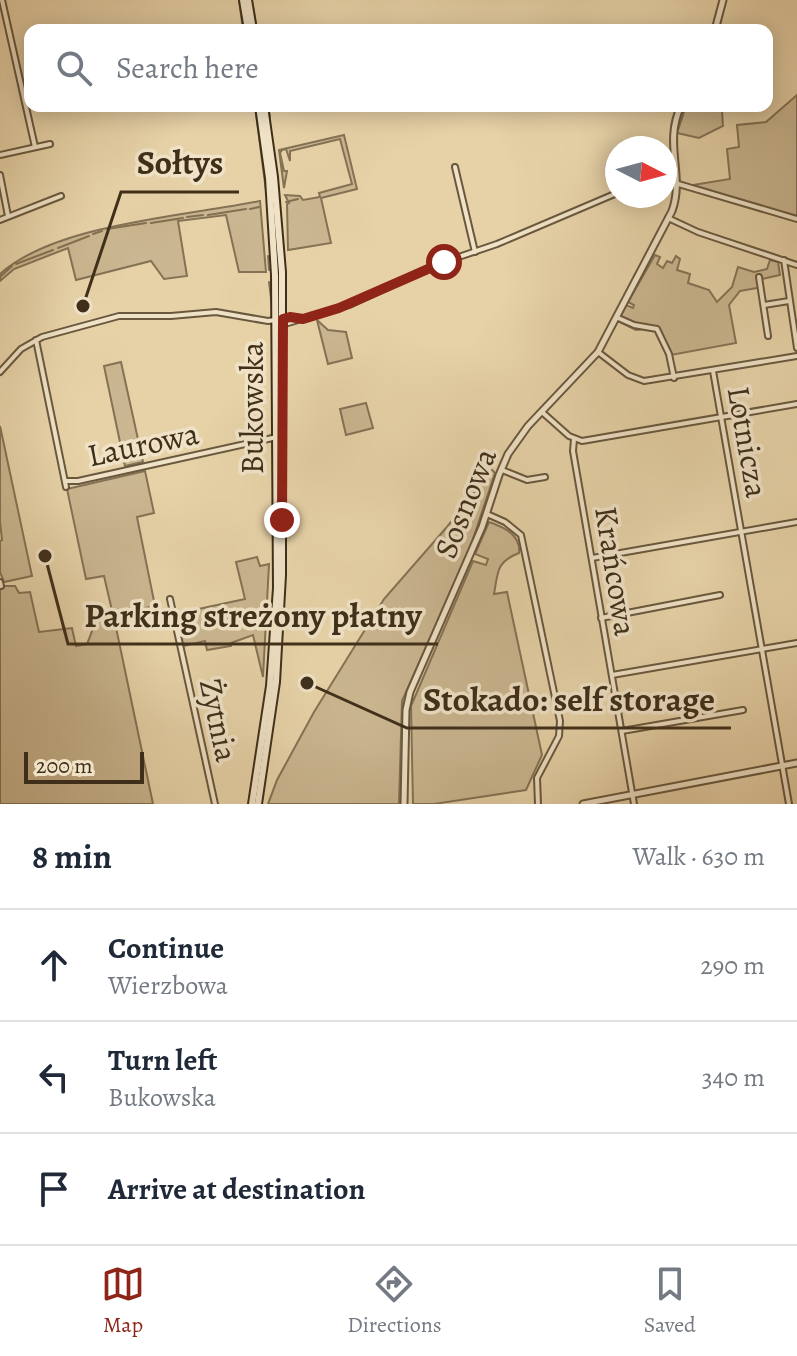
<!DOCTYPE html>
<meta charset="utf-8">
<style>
body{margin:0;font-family:Alegreya,serif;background:#f2f2f3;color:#1f2937}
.compass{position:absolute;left:605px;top:136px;width:72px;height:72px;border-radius:50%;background:#fff;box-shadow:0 4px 20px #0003;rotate:96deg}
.scale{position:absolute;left:24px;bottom:20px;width:120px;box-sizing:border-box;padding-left:8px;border:4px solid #3f2f1a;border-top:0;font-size:22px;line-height:28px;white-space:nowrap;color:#3f2f1a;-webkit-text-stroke:6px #efe2c6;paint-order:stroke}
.stop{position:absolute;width:24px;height:24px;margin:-18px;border:6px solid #8f2418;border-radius:50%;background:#fff}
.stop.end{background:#8f2418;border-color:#fff;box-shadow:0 2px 8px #0008}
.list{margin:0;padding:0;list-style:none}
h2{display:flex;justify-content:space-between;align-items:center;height:104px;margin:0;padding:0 32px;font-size:34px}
h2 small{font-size:26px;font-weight:400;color:#747a83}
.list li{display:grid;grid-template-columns:52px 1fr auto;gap:24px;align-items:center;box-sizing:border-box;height:112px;padding:0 32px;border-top:2px solid #e0e1e3}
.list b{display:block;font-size:30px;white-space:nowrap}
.list p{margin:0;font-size:26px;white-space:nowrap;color:#747a83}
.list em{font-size:26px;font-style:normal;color:#747a83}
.icon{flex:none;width:44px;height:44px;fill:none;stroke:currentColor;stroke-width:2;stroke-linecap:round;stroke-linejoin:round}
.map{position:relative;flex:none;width:797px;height:804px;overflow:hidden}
.search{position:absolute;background:#fff;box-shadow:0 4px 20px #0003;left:24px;right:24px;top:24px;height:88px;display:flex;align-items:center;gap:20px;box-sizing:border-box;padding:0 28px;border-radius:16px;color:#747a83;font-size:30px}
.sheet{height:440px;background:#fff}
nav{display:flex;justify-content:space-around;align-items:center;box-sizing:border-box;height:112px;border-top:2px solid #e0e1e3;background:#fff;font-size:22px;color:#747a83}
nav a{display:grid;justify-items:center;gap:4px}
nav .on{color:#8f2418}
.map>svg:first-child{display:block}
.green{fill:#cab690;stroke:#847255;stroke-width:2}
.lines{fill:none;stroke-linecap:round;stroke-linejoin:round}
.stream{stroke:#827052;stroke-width:2}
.minor-casing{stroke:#69583e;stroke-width:8}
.tertiary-casing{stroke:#69583e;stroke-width:9}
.secondary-casing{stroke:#3f2f1a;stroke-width:10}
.minor{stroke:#efe2c6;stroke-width:4}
.tertiary{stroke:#efe2c6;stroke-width:5}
.secondary{stroke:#efe2c6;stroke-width:6}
.route{stroke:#8f2418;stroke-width:10}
.labels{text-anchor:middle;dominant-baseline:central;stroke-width:7;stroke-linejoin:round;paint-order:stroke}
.street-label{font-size:32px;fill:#3f2f1a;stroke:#efe2c6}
.leader{fill:none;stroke:#3f2f1a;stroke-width:3}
.callout-dot{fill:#3f2f1a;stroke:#efe2c6;stroke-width:3}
.callout-label{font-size:34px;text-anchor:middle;font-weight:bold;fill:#3f2f1a;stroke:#efe2c6;stroke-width:7;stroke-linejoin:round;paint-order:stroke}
</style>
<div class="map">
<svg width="797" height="804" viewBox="0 0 797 804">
<rect width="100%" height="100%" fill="#e7d2a8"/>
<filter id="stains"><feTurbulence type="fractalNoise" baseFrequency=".0025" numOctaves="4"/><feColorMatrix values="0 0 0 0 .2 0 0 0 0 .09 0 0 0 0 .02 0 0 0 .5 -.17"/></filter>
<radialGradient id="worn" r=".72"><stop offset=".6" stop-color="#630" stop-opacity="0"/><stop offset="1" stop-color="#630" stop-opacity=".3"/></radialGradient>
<g class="green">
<path d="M797,95V217L693,185L730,179L727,149L739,147L737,125L766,122Z"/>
<path d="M686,106H705L722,111L723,126L699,138L677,133Z"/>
<path d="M344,135L357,189L321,198L331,243L288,250L287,204L289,203L285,195L300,196L303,200L320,197L319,193L352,184L340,139L290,151V161L286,149L282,150L280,153L284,171H287L284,188L279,150Z"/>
<path d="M260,201L266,272H239L226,215L178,221L187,276L164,279L151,261L76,280L68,248L14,269L0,281V274C55,224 186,216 260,201Z"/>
<path d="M655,255L660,257L657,264L663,268L667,261L672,263L676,256L680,259L677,270L690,274L688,283L709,290L717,302L732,287L738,267L754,272L767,269L770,260L778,262L780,275L762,279L763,287L740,291L729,305L736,343L671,355L657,328L636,330L618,321L626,305L633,308L634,305L628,302Z"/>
<path d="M317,320L328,330L346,332L352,358L328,364Z"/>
<path d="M121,362L143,462L125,466L104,366Z"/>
<path d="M366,403L373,428L346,435L340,409Z"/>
<path d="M0,426L32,576L4,582L0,572V541L2,540L0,522Z"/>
<path d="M492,470L495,473L469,551L402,701L399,804H268L277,780L314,712L384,599L446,528Z"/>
<path d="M145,471L154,513L137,517L155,606L113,615L104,576L86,579L67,489Z"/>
<path d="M489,522C504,527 521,535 519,553C496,562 498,572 494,594L507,592L542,755L526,790L434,804H413L411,706L473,561L486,565L488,559L475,554Z"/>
<path d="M257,557L260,566L269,564L263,677L253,635L231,643V646L207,650L205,641L183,646L175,614L245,599L236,562Z"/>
<path d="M0,586H15L19,593L30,592L39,632L72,628L76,646L87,644L96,621L114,618L153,804H0Z"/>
</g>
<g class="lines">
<g class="stream">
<path d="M239,0L243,30"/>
<path d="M252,0L257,30"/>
<path d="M255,106L266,191"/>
<path d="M268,106L270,117"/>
<path d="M286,202L298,199"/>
<path d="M250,209L259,207"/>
<path d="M208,215L246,209"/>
<path d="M187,217L203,215"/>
<path d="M151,223L183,218"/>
<path d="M107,229L146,223"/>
<path d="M93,234L102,231"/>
<path d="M58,248L89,236"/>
<path d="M268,256L269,270"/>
<path d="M16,264L53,250"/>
<path d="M0,277L12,266"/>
<path d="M269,282L272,307"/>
</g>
<defs>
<g id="minor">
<path d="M2,0L35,147"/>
<path d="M0,155L50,144"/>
<path d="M455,167L475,252"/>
<path d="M0,175L8,216"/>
<path d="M665,178L674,176"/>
<path d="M675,183L797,219"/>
<path d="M668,218L698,232L797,265"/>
<path d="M0,220L61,196"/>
<path d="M784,260L797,348"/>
<path d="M759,277L768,336"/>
<path d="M764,305L789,301"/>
<path d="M616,317L634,325L657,329L669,354L674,378"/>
<path d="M283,319L290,317L300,318"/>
<path d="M36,340L66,487"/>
<path d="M598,352L628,375L644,381L797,356"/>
<path d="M713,371L789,804"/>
<path d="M0,372L21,349L42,337L119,316H171L216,312L268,321L283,319L288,323L349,305L435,265L497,244L617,193"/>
<path d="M542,412L569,436L582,441L797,404"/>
<path d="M574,439L573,451L634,804"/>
<path d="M502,470L527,480L545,477"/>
<path d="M65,481H78L277,437"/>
<path d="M487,514L505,522L521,535L560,721L559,736L537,778L538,804"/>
<path d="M592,558L797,522"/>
<path d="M0,582L1,586"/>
<path d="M170,599L215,804"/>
<path d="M601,618L720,595"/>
<path d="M612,675L797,643"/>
<path d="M622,731L743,710"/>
</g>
<g id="tertiary">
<path d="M715,30L723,0"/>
<path d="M404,804L406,710L410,692L482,527L499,475L508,454L528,426L598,352L672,211C685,176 663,143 681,106"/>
<path d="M583,804L797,763"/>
</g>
<g id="secondary">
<path d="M243,0L248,30"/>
<path d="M248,0L253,30"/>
<path d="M252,804L270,686L277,588L275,275L269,178L259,106"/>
<path d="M258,804L276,682L282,575V272L274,177L264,106"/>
</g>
</defs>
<use href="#minor" class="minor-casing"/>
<use href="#tertiary" class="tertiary-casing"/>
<use href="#secondary" class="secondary-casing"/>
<use href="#minor" class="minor"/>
<use href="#tertiary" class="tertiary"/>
<use href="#secondary" class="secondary"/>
</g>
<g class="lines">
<path class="route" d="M282,520L283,319L290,317L303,319L339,308L444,262"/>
</g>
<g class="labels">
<g class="street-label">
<text transform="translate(252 408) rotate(-90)">Bukowska</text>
<text transform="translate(748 442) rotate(80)">Lotnicza</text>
<text transform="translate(143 444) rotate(-12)">Laurowa</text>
<text transform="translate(465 503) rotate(-68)">Sosnowa</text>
<text transform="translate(616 571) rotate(81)">Krańcowa</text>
<text transform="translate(219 720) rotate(78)">Żytnia</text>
</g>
</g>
<path class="leader" d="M83 306L121 192H239M45 556L68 644H438M307 683L407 728H731"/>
<g class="callout-dot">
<circle cx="83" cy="306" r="8"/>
<circle cx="45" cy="556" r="8"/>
<circle cx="307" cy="683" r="8"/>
</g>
<g class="callout-label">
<text x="180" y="174">Sołtys</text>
<text x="253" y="627">Parking streżony płatny</text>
<text x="569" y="711">Stokado: self storage</text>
</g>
<rect width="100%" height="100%" filter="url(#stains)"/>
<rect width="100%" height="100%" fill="url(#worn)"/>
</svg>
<svg class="compass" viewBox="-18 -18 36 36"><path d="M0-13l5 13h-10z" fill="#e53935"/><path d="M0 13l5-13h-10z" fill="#747a83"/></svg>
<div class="scale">200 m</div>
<div class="stop" style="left:444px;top:262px"></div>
<div class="stop end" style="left:282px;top:520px"></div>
<div class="search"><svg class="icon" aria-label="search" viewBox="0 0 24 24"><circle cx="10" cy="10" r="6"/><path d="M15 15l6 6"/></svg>Search here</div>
</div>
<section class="sheet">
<h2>8 min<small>Walk · 630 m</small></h2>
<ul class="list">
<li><svg class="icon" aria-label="ahead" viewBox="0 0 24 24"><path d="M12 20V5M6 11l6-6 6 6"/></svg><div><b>Continue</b><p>Wierzbowa</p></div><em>290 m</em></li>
<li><svg class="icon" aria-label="left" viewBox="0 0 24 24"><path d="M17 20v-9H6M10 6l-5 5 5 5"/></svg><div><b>Turn left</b><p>Bukowska</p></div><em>340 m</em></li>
<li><svg class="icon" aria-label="arrive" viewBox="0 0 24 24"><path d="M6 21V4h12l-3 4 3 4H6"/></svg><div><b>Arrive at destination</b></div></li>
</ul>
</section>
<nav>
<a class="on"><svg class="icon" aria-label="map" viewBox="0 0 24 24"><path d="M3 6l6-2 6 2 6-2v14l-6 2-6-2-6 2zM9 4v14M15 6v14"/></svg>Map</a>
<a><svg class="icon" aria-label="directions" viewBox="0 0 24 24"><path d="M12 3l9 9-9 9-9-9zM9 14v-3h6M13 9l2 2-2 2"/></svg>Directions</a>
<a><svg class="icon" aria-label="saved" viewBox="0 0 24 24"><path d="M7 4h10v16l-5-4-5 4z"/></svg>Saved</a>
</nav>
